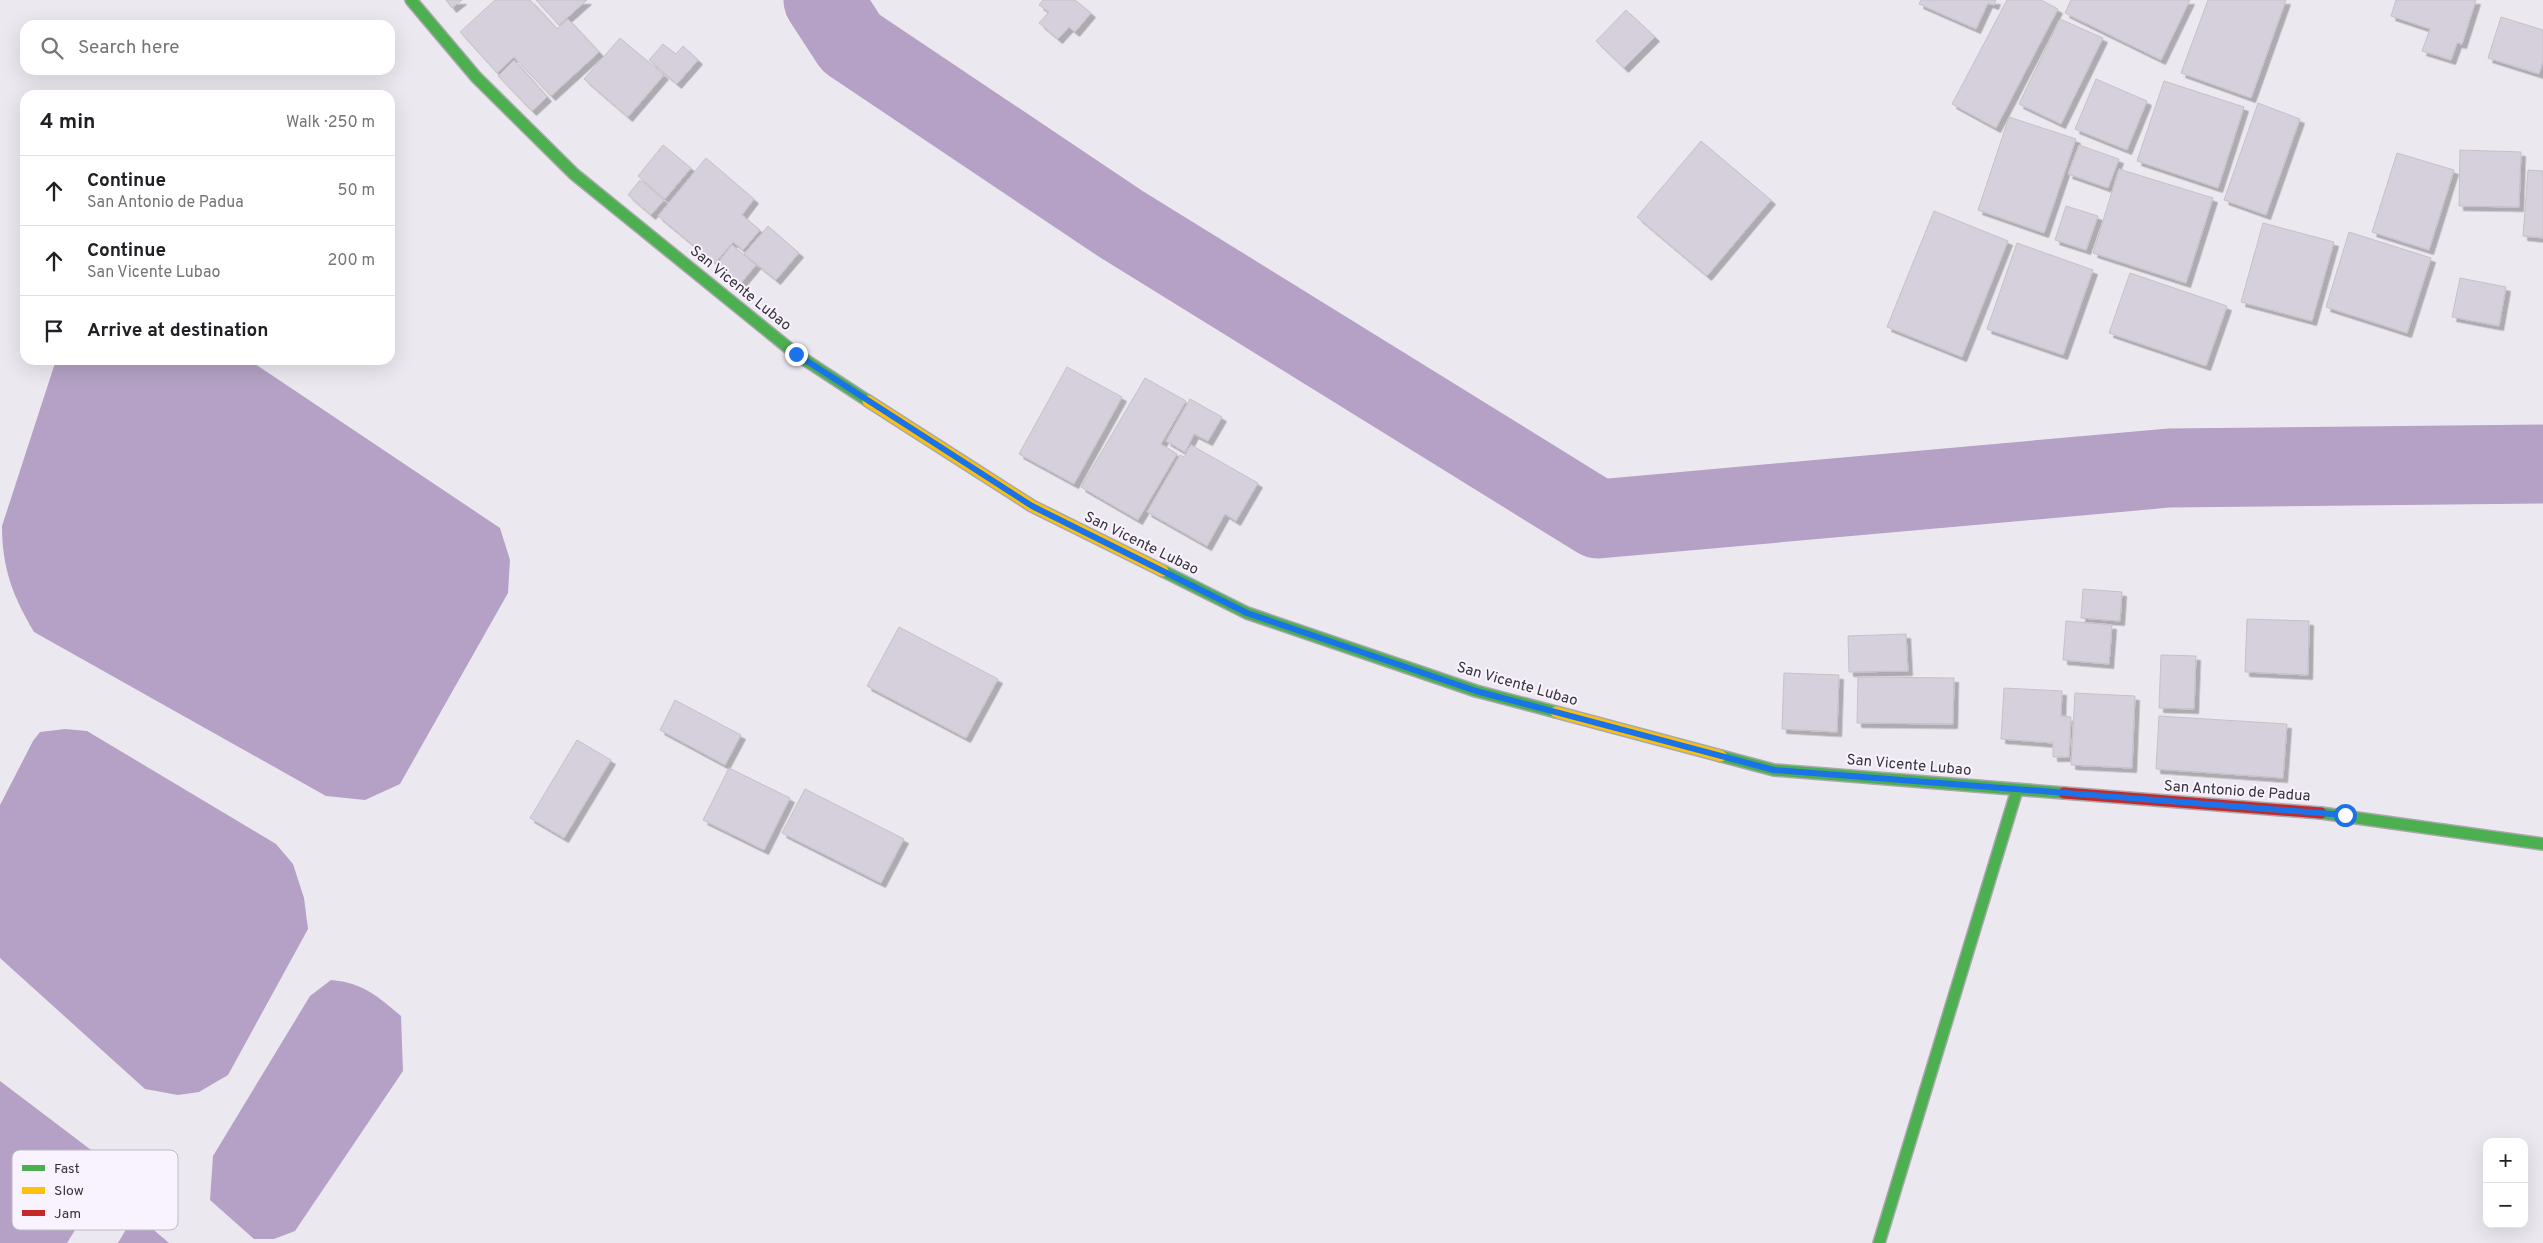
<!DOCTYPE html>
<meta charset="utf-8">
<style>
body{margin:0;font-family:Overpass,sans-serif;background:#f6f6f6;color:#202124}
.controls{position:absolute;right:15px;bottom:15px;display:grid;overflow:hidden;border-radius:10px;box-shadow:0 5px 20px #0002}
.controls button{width:45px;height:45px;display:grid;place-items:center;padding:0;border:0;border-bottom:1px solid #e0e0e0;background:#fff;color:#202124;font:25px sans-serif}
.stop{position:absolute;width:15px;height:15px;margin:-11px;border:4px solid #1a73e8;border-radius:50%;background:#fff}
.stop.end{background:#1a73e8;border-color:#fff;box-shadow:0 1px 5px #0008}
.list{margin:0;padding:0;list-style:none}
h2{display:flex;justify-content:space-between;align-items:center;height:65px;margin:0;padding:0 20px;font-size:21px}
h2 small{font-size:16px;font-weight:400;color:#757577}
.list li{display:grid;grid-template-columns:32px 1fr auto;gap:15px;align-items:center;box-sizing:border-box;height:70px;padding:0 20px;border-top:1px solid #e0e0e0}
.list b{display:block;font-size:19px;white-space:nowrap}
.list p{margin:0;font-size:16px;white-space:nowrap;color:#757577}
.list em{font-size:16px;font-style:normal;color:#757577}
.icon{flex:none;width:28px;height:28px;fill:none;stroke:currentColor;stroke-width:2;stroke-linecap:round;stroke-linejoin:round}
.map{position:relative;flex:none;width:2543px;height:1243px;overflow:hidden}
.search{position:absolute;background:#fff;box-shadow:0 5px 20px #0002;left:20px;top:20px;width:375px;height:55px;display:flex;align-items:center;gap:12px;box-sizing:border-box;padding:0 18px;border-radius:15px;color:#757577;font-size:19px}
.panel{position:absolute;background:#fff;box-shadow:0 5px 20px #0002;left:20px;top:90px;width:375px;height:275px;border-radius:15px}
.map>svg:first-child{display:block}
.water{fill:#b4a1c5}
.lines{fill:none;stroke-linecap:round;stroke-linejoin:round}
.river{stroke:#b4a1c5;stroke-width:79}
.building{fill:#d6cfdc;stroke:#c4c2c7;filter:url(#shadow)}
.fast-casing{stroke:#aaa7ad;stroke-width:14}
.slow-casing{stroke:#aaa7ad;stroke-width:14}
.jam-casing{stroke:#aaa7ad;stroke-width:14}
.fast{stroke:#4caf50;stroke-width:11}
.slow{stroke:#ffc107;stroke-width:11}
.jam{stroke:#c62828;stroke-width:11}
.route{stroke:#1a73e8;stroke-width:6}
.labels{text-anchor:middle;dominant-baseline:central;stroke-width:4;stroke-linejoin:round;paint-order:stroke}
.street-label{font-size:15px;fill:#363339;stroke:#f9f2ff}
.key{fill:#f9f2ff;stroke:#beb9c4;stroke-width:1}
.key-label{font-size:14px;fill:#363339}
</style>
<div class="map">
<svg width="2543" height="1243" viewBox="0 0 2543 1243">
<defs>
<filter id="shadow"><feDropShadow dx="4.5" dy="4.5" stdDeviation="0" flood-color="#0004"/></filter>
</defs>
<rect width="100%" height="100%" fill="#ece8f0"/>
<g class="water">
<path d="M56,360H249L500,528L510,560L508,593L400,784L365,800L326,796L34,632C13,597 2,568 2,526Z"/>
<path d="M65,729L87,731L276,844L293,864L304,898L308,929L228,1075L199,1092L178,1095L145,1089L0,958V805L33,741L40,732Z"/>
<path d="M331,980C364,983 377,996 401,1016L403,1071L295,1231L274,1239H254L210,1200L213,1156L310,996Z"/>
<path d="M0,1081L99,1156L88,1209L67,1243H0Z"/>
<path d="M135,1214L169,1243H118Z"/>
</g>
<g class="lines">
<path class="river" d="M823,0L851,43L1121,224L1598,519L2169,468L2543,464"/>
</g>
<g class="building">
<path d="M446,0H462L452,8Z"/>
<path d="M495,0H530L557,29L568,19L599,52L551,96L514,57L497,73L460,32Z"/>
<path d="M536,0H587L559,25Z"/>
<path d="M1043,0H1075L1091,13L1075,32L1069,27L1058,39L1039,23L1049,12L1039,5Z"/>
<path d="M1921,0H1996L1994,5L1988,3L1976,29L1919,4Z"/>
<path d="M2007,0H2041L2058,9L1996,128L1952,104Z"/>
<path d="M2071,0H2190L2161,60L2065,13Z"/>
<path d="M2208,0H2286L2251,98L2181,73Z"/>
<path d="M2396,0H2476L2462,44L2457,43L2451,60L2422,51L2430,29L2391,16Z"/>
<path d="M1626,10L1655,37L1624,68L1596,41Z"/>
<path d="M2501,17L2543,30V62L2539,74L2488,58Z"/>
<path d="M2060,19L2103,38L2061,124L2019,104Z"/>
<path d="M620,38L664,75L628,117L584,79Z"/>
<path d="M663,44L676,54L683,46L698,60L677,84L649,60Z"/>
<path d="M514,60L547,97L532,111L498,76Z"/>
<path d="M2096,79L2147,101L2127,150L2075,129Z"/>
<path d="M2164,81L2244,107L2218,188L2137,161Z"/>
<path d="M2258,103L2300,119L2266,215L2224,200Z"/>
<path d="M2009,117L2076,139L2044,233L1978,210Z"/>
<path d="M1701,141L1771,200L1707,276L1637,217Z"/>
<path d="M663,145L691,168L665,199L638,176Z"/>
<path d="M2079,145L2119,159L2108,188L2068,174Z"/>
<path d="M2460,150L2521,152L2519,207L2459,206Z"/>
<path d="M2397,153L2454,170L2429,250L2372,232Z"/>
<path d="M706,158L754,199L742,215L760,230L743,250L733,242L715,263L658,216Z"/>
<path d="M2119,169L2213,198L2186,283L2093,253Z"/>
<path d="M2528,170L2543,171V238L2523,236Z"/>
<path d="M640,180L664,200L651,215L628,195Z"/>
<path d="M2066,206L2098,216L2086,250L2055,240Z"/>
<path d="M1934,211L2008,241L1962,357L1887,327Z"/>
<path d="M2263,223L2334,242L2312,321L2241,302Z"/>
<path d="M768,226L799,253L776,280L744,254Z"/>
<path d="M2349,232L2431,258L2407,333L2326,307Z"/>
<path d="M2017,243L2093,270L2063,355L1987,329Z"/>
<path d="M732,245L756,265L741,283L717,264Z"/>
<path d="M2130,273L2227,306L2206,366L2109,333Z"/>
<path d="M2460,278L2506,287L2499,326L2452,317Z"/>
<path d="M1067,367L1122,397L1074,484L1019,454Z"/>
<path d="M1145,378L1186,401L1161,444L1177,454L1138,520L1081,487Z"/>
<path d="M1190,399L1222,417L1208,441L1194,434L1185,452L1166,441Z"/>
<path d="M1191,445L1258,483L1236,521L1225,514L1207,546L1147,512L1180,455L1184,457Z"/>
<path d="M2083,589L2122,592L2120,621L2081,618Z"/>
<path d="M2247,619L2309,621L2308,675L2245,672Z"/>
<path d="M2066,621L2112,625L2109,664L2063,660Z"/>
<path d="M899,627L998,679L966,738L867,686Z"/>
<path d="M1906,634L1908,671L1849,672L1848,636Z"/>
<path d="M2161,655L2196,656L2194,709L2159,708Z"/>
<path d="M1784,673L1839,675L1837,732L1782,729Z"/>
<path d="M1858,677L1954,678L1953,724L1857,723Z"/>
<path d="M2004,688L2062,691L2061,716L2071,717L2069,757H2053V743L2001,739Z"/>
<path d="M2075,693L2135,696L2132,768L2071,765Z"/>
<path d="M675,700L741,735L725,765L660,730Z"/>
<path d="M2159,716L2287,724L2283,778L2156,769Z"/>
<path d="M577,740L611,760L564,838L530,818Z"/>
<path d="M729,768L790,798L764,850L703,820Z"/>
<path d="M805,789L904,839L881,883L782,833Z"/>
</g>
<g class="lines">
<defs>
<g id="fast">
<path d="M411,0L476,77L574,174L796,354L868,401"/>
<path d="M1163,571L1247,613L1476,691L1556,712"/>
<path d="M1721,756L1774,770L2064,793"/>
<path d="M2321,813L2543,844"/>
<path d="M1879,1243L2017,790"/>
</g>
<g id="slow">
<path d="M868,401L1032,506L1163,571"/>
<path d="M1556,712L1721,756"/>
</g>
<path id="jam" d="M2064,793L2321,813"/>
</defs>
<use href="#fast" class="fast-casing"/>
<use href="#slow" class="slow-casing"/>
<use href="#jam" class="jam-casing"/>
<use href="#fast" class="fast"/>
<use href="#slow" class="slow"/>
<use href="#jam" class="jam"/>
</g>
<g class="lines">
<path class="route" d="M796,354L1032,506L1247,613L1476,691L1774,770L2345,815"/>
</g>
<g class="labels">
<g class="street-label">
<text transform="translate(740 289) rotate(39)">San Vicente Lubao</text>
<text transform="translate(1141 544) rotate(26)">San Vicente Lubao</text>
<text transform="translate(1517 685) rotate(16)">San Vicente Lubao</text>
<text transform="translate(1909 766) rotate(5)">San Vicente Lubao</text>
<text transform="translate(2237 792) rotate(4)">San Antonio de Padua</text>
</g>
</g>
<rect x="12" y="1150" width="166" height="80" rx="8" class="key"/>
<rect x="22" y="1165" width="23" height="6" fill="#4caf50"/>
<rect x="22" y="1187" width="23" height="7" fill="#ffc107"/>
<rect x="22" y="1210" width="23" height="6" fill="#c62828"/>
<g class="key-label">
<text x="54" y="1173">Fast</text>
<text x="54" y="1195">Slow</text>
<text x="54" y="1218">Jam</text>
</g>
</svg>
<div class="controls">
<button>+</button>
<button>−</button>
</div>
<div class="stop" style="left:2345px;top:815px"></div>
<div class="stop end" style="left:796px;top:354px"></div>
<div class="search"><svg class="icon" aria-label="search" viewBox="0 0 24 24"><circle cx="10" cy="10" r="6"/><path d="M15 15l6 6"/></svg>Search here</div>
<section class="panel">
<h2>4 min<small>Walk · 250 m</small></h2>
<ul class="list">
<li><svg class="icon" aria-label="ahead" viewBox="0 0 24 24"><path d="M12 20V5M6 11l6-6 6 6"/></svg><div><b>Continue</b><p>San Antonio de Padua</p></div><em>50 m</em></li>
<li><svg class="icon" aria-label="ahead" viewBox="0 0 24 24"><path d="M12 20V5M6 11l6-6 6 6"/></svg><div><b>Continue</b><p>San Vicente Lubao</p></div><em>200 m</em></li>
<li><svg class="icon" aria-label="arrive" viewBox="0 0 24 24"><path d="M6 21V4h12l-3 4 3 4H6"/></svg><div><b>Arrive at destination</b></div></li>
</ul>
</section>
</div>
